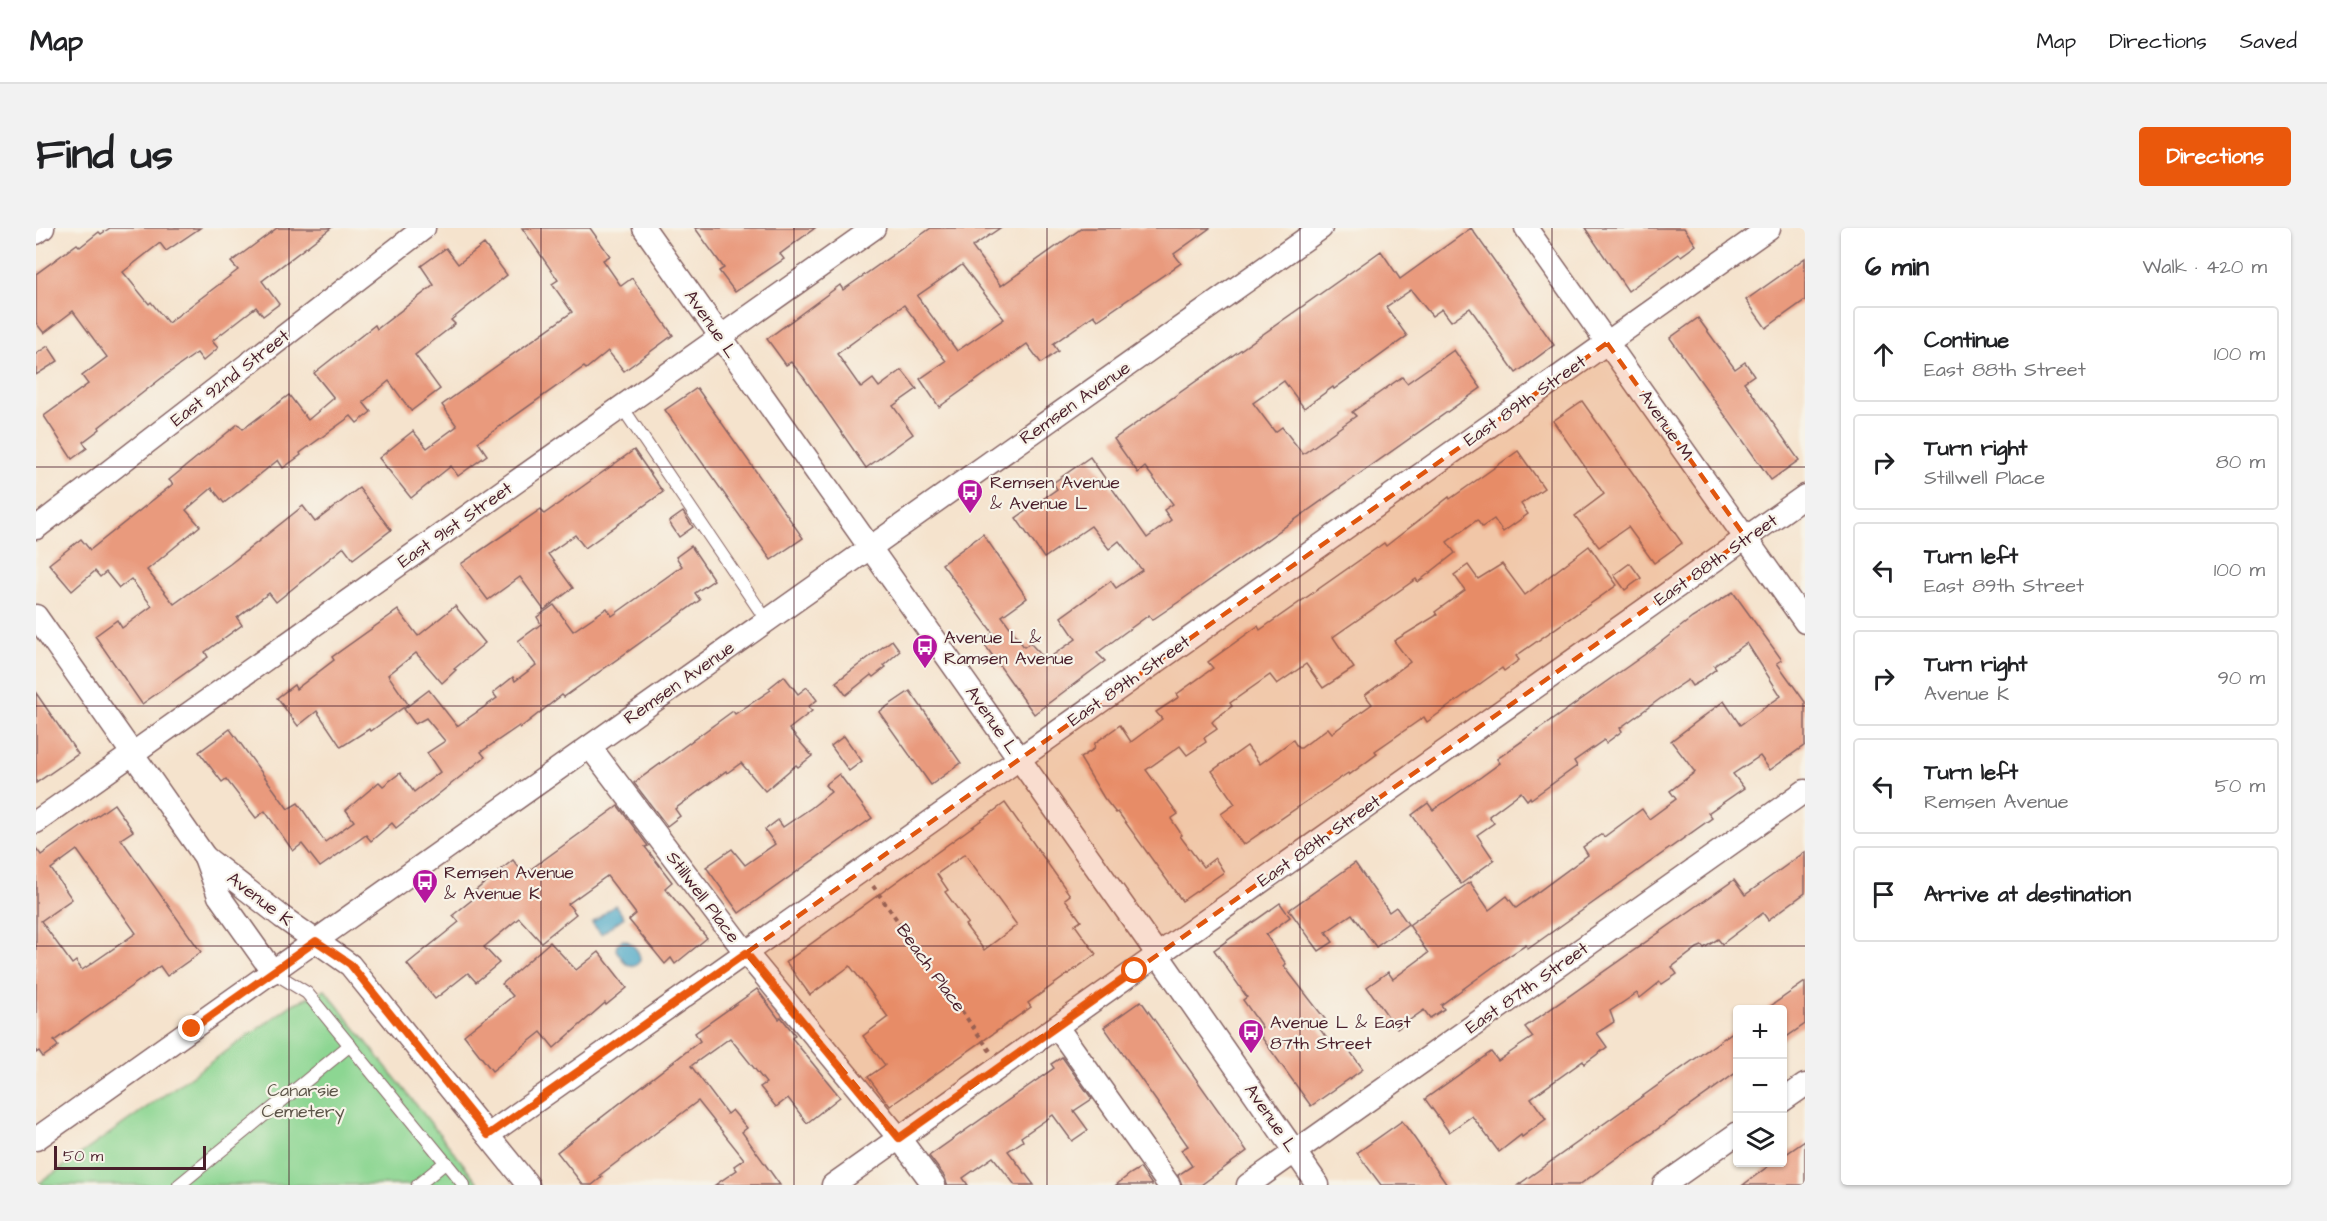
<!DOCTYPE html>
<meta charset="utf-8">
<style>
body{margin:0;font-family:"Architects Daughter",sans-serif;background:#f2f2f2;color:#202124}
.controls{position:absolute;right:18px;bottom:18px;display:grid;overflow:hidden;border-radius:6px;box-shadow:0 2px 4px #0004}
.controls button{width:54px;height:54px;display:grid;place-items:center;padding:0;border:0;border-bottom:2px solid #e0e0e0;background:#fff;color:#202124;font:30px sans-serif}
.scale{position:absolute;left:18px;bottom:15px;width:152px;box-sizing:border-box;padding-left:6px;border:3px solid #4a1f2b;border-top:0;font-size:16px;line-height:21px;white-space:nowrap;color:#4a1f2b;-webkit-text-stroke:4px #f7f3e8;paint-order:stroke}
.stop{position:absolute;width:18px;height:18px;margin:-14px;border:4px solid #ea580c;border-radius:50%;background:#fff}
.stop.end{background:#ea580c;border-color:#fff;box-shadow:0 2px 6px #0008}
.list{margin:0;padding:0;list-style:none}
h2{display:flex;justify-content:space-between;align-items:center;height:78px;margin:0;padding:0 24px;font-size:26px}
h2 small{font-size:20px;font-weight:400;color:#757577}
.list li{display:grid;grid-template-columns:39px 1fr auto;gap:18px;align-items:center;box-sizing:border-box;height:96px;margin:0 12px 12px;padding:0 12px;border:2px solid #e0e0e0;border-radius:6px}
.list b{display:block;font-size:22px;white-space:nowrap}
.list p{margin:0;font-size:20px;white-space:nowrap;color:#757577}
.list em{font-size:20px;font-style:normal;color:#757577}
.icon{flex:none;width:33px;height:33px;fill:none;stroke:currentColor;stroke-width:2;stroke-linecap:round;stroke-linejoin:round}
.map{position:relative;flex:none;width:1769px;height:957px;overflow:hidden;border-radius:6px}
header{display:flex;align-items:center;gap:36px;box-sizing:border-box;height:84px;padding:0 30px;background:#fff;border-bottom:2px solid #e0e0e0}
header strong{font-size:28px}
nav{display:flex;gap:33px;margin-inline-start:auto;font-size:21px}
.intro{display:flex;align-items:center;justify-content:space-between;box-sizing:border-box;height:144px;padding:0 36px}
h1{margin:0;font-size:42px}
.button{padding:15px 27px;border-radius:6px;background:#ea580c;color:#fff;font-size:21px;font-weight:700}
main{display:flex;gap:36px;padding:0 36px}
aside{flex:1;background:#fff;border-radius:6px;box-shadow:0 2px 4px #0004}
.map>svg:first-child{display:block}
.green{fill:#8cd692;stroke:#6b7a5e;stroke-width:1.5}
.water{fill:#47a6c6;stroke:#486278;stroke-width:1.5}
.building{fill:#e99a7d;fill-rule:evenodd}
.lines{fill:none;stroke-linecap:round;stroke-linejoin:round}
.lane-casing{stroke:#866464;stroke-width:14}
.street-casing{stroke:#866464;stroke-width:25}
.path{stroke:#866464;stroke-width:4;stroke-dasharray:4.5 4.5;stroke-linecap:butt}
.lane{stroke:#fff;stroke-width:12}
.street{stroke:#fff;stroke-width:22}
.route{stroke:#ea580c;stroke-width:8}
.marked{fill:#e0560e;fill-opacity:0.2;stroke:#e0560e;stroke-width:4.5;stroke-dasharray:12 8;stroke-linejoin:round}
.grid{fill:none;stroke:#4a1f2b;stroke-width:1.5;stroke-opacity:0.55}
.labels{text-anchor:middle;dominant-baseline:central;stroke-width:4.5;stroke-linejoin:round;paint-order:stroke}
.street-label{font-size:18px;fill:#4a1f2b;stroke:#f7f3e8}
.poi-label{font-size:18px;fill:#4a1f2b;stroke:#f7f3e8;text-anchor:start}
.park-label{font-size:18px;fill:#5e564a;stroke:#f7f3e8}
</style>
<header>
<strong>Map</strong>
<nav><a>Map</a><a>Directions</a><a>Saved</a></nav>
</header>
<div class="intro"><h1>Find us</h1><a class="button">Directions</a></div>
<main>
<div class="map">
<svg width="1769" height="957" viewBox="0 0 1769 957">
<rect width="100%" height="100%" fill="#f7f3e8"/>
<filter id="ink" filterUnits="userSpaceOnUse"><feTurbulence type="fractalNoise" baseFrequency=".0167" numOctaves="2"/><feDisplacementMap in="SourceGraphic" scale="12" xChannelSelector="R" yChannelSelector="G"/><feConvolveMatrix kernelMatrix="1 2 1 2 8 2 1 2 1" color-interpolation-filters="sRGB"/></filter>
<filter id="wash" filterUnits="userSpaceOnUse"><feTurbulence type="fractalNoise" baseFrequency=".008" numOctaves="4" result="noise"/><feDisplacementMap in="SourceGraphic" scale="24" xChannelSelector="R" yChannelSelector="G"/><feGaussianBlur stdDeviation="1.35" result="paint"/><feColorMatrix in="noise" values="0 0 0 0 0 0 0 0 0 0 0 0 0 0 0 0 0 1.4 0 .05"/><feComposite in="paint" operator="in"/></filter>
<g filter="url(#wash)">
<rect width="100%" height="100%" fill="#f5e3cd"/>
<path class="green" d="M289,762L444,957H1L257,776Z"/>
<g class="water">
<path d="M579,677L588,689L565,706L556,695Z"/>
<path d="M587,712C595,713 605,724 604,733L599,738L590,736L580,722L581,716Z"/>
</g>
<g id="blocks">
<g class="building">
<path d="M74,0H164L130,23L124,15L87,44L113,76L115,74L132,95L202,42L195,34L241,0H295L226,53L243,76L227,88L220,79L176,113L182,120L167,133L161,125L127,149L63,199L64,201L47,214L51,220L36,231L8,188L52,156L46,148L71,129L37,83L8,105L0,95V46L41,16L44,19L63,4L65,6Z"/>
<path d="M486,0H554L574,28L567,32L585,58L596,50L637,107L588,143L572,123L550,141L548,139L442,214L451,227L422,248L415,238L375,270L343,230L377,203L391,220L421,198L406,177L536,84L516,56L522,52Z"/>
<path d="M659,0H779L744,26L748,31L699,64L683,43L688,40Z"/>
<path d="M895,0H964L936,19L965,58L1046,0H1174L1138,26L1145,35L1062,92L1058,87L1017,116L1022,123L1005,135L991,116L903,179L884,151L910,133L868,77L801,126L825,160L837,151L843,159L866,142L881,161L857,178L877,206L830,240L768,150L755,134L750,137L731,111L804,57L807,62ZM926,37L968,91L921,123L881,68Z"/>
<path d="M1435,0L1518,117L1480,145L1434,80L1415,93L1406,81L1396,88L1375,62L1350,79L1371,108L1298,161L1297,159L1268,180L1248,153L1217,175L1239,204L1246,199L1267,226L1320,188L1316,184L1366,149L1371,155L1418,122L1445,160L1147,371L1116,392L1113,387L1088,405L1061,425L1069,433L998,486L946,413L957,405L906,336L947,306L991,370L966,388L988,419L994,415L1010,432L1040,411L1025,389L1075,353L1080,360L1106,342L1083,313L1073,321L1055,298L1008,330L980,290L1021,261L1017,255L1054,229L1111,310L1135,292L1128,282L1137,276L1109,239L1102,245L1078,211L1345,23L1364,51Z"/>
<path d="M1549,0H1648L1660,17L1645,28L1643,26L1592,63Z"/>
<path d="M448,16L471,47L415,92L419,96L379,127L404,161L375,183L353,153L327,174L335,184L321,195L315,188L264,225L265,227L247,240L242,232L188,275L176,260L150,282L164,298L111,342L138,376L194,336L267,278L279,294L323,260L355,302L317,331L308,319L240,374L233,365L201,390L206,397L169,424L172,429L106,476L59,408L81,392L86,400L116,378L95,351L83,360L70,344L64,349L59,343L36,363L13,336L45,311L54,322L137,256L133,252L202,196L207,201L253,167L272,192L298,170L278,145L339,97L341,101L398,57L385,38L410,20L422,36Z"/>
<path d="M1769,30V72L1730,100L1710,72Z"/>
<path d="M1662,90L1699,141L1709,134L1718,147L1708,154L1763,232L1735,252L1634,110Z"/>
<path d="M12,118L22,133L0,147V126Z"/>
<path d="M661,160L767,310L735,332L629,182Z"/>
<path d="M1546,173L1646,315L1618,335L1592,299L1563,319L1539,288L1568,266L1517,193Z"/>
<path d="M598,222L627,264L549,320L539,307L512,326L537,360L508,382L484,349L452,372L425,336L505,281L508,286Z"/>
<path d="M1482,223L1508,260L1485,276L1492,286L1467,304L1458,291L1446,299L1441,292L1411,314L1419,325L1382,354L1380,351L1297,409L1318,440L1287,460L1270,436L1241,456L1234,447L1194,475L1196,478L1179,491L1176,494L1181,501L1168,510L1170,514L1151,527L1144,518L1110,542L1142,586L1135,591L1146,607L1144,608L1167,639L1179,630L1188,644L1146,673L1082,584L1080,585L1068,570L1044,530L1058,521L1059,515L1084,497L1095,514L1126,491L1120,484L1143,469L1141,466L1177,440L1172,434L1222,398L1224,402L1348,315L1350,318L1413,269L1414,271Z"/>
<path d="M647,284L657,299L643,309L633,294Z"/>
<path d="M655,318L678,352L659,365L664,372L528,469L526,467L484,500L483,498L445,524L449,529L360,600L356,595L335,613L330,607L284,639L266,616L257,623L229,583L220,590L190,551L186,554L163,524L194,501L252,581L262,575L289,614L318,593L310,582L343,554L347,558L364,545L378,564L404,544L391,525L409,513L390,490L379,496L368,481L393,462L421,498L461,470L457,465L477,449L479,453L500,437L482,413L505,396L501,389L518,377L537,403L571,380L576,388L646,338L640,329Z"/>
<path d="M1553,318L1581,357L1480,428L1483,432L1468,443L1466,440L1391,494L1388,489L1339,523L1341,526L1313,547L1312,545L1281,566L1207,617L1185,586L1199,576L1176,543L1211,518L1224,536L1257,512L1262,520H1265L1292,500L1296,505L1336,476L1329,467L1374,434L1358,413L1401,387L1399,384L1429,362L1418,347L1432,337L1442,351L1466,336L1489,367Z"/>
<path d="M1594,335L1605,350L1589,362L1578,347Z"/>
<path d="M1697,364L1746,432L1741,435L1769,474V517L1734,542L1724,528L1697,546L1708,560L1672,585L1676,590L1492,721L1490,717L1468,731L1405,777L1408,781L1394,790L1388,782L1361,801L1331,759L1352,744L1357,751L1392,725L1373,697L1434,654L1453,682L1471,668L1480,680L1552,627L1547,619L1566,606L1568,609L1606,581L1613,591L1640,571L1634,563L1659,544L1635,513L1688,473L1704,497L1745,468L1711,415L1678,438L1680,441L1663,454L1656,458L1652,452L1628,468L1584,500L1586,503L1570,515L1568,512L1538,533L1541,538L1495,571L1494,569L1491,572L1485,564L1453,588L1458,595L1441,607L1458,632L1425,656L1376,587L1392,575L1397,582L1445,549L1464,535L1461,531L1608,427L1656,390Z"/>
<path d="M419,378L449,415L418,441L420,442L406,455L380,425L352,447L372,476L335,503L333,501L305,519L281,483L262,498L241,470L258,457L260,461L298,432L296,429L362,382L382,408Z"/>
<path d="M856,412L864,423L848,437L850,439L837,449L835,447L810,467L800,454Z"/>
<path d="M748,448L762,466L771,459L781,472L772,479L776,483L753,501L776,528L762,539L760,537L729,563L705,535L691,545L690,543L639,581L644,588L631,598L598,555L697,483L699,486L735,462L733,460Z"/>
<path d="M874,463L925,535L895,557L843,484Z"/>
<path d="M0,465L42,526L0,555Z"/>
<path d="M808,508L826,533L813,543L795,518Z"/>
<path d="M803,546L836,590L703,685L670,639L696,621L709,637L739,616L729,602L742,592L747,599L775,580L795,564L789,557Z"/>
<path d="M969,575L1034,667L1029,671L1045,693L1039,697L1060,726L992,775L995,779L854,878L832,849L849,837L827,808L852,789L833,762L814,738L774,767L750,734ZM929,626L981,697L948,722L929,697L932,695L909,664L912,662L901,646Z"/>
<path d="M78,576L97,603L85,611L165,724L131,748L124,738L18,813L22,818L7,829L3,823L0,825V620L5,627ZM41,622L100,705L46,742L40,733L36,736L5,693L36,671L15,641Z"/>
<path d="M582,578L612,618L609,619L636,654L629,660L671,710L639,736L635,730L629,736L593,692L600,686L571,648L532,676L540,686L505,714L483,690L448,719L463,735L440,754L432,745L399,771L371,736L423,694L417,687L442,667L439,663L477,632L488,646Z"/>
<path d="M1769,624V665L1732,692L1727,685L1686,716L1682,711L1668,720L1666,718L1661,720L1636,739L1641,746L1626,756L1624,754L1604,770L1601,765L1574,783L1578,794L1561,805L1571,819L1548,836L1547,833L1495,870L1510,891L1486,909L1485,907L1463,924L1436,888L1413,904L1389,871L1455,824L1462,833L1482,819L1497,809L1489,799L1698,652L1709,667Z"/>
<path d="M1319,635L1353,684L1360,679L1372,696L1340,719L1316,686L1290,704L1297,714L1283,723L1253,682Z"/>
<path d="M1244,675L1254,689L1230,707L1250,736L1248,738L1289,791L1281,797L1299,822L1308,815L1327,841L1275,878L1221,803L1226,799L1207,772L1211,769L1178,722Z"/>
<path d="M514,714L540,742L563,724L591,760L570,777L569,775L518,820L505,804L456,843L428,807L477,768L466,756Z"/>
<path d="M1769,754V796L1746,812V782H1729Z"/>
<path d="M721,761L743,791L745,789L759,807L756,810L804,869L771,895L752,870L740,879L724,859L730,855L694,810L655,838L691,886L696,882L711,900L706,904L744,957H679L701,942L698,938L708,931L662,873L564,947L566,949L556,957H547L521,924L664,813L659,805Z"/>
<path d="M1105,773L1211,923L1165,957H1146L1142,947L1156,938L1145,922L1152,918L1068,799Z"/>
<path d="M1701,801V844L1543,957H1482Z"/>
<path d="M1026,829L1056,871L1038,883L1052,902L1036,913L1017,887L985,909L987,913L972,923L998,957H979L957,929L927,950L932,957H911L909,949L893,928L1018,840L1015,836Z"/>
<path d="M1366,893L1379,911L1411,957H1345L1321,925Z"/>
<path d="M1769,913V957H1707L1738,934H1746V929Z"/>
<path d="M1104,940L1116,957H1080L1094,946Z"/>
</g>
</g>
</g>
<g filter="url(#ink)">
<use href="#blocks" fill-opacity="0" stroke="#866464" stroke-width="1.5"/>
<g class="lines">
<defs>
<g id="lane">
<path d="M586,179L731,393"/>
<path d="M237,744L271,765L428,957"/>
<path d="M143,957L314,817"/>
<path d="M382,957L410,934"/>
</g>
<g id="street">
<path d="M608,0L1122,727L1282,957"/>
<path d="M1490,0L1769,394"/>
<path d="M0,5L7,0"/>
<path d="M0,300L388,0"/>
<path d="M0,388L169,629L183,668L237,744"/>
<path d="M554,519L710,725L863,910L898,957"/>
<path d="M0,594L838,0"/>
<path d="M169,629L246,689L314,737L492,957"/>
<path d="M1021,799L1133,957"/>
<path d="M1746,873L1769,857"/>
<path d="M452,907L1733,0"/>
<path d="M0,911L1285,0"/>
<path d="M797,957L1769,268"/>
<path d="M1212,957L1769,563"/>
<path d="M1628,957L1702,905"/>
</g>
</defs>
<use href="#lane" class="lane-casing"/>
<use href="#street" class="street-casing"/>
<path class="path" d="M837,658L954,823"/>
<use href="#lane" class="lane"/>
<use href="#street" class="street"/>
</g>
</g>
<g class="lines" filter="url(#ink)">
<path class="route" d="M156,801L280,713L314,736L452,907L710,725L863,910L1099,743"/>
</g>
<path class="marked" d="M1571,115L1710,310L863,910L710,725Z"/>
<path class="grid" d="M253,0V957M505,0V957M758,0V957M1011,0V957M1264,0V957M1516,0V957M0,239H1769M0,478H1769M0,718H1769"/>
<defs>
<symbol id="bus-pin" viewBox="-11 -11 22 30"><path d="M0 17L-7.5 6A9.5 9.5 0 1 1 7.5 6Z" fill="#b5179e" stroke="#f7f3e8"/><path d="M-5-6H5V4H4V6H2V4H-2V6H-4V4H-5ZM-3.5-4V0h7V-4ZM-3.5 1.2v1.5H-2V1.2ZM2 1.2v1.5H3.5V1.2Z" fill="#fff"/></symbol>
</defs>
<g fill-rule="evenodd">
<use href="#bus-pin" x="919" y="249" width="30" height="40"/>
<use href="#bus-pin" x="874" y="404" width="30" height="40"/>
<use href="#bus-pin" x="374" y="639" width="30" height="40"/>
<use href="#bus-pin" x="1200" y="789" width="30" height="40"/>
</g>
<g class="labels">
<g class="street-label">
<text transform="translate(675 96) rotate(55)">Avenue L</text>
<text transform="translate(194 150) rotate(-38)">East 92nd Street</text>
<text transform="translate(1489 173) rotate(-35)">East 89th Street</text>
<text transform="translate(1039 175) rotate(-35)">Remsen Avenue</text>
<text transform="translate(1630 197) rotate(55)">Avenue M</text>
<text transform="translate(419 297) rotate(-35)">East 91st Street</text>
<text transform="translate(1680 332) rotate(-35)">East 88th Street</text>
<text transform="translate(1093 453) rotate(-35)">East 89th Street</text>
<text transform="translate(643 455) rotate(-35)">Remsen Avenue</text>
<text transform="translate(956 492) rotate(55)">Avenue L</text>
<text transform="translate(1283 613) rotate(-35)">East 88th Street</text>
<text transform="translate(667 669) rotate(53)">Stillwell Place</text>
<text transform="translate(224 671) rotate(37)">Avenue K</text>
<text transform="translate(895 740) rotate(54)">Beach Place</text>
<text transform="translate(1491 760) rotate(-35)">East 87th Street</text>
<text transform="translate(1235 890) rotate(55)">Avenue L</text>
</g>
<g class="poi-label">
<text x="954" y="254">Remsen Avenue<tspan x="954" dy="21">&amp; Avenue L</tspan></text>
<text x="908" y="409">Avenue L &amp;<tspan x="908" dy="21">Ramsen Avenue</tspan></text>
<text x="408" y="644">Remsen Avenue<tspan x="408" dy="21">&amp; Avenue K</tspan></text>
<text x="1234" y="794">Avenue L &amp; East<tspan x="1234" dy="21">87th Street</tspan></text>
</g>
<g class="park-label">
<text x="267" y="862">Canarsie<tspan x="267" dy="21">Cemetery</tspan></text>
</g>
</g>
</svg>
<div class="controls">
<button>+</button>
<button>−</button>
<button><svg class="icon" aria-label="layers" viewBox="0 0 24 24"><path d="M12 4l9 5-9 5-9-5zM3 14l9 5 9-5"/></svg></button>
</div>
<div class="scale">50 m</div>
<div class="stop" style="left:1099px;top:743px"></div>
<div class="stop end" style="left:156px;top:801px"></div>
</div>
<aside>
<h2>6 min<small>Walk · 420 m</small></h2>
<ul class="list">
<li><svg class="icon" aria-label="ahead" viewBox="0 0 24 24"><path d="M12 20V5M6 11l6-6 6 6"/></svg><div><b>Continue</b><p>East 88th Street</p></div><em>100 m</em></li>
<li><svg class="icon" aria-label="right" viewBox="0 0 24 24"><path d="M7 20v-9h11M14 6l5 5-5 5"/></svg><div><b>Turn right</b><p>Stillwell Place</p></div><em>80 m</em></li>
<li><svg class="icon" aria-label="left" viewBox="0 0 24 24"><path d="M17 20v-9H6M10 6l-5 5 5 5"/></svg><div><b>Turn left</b><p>East 89th Street</p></div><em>100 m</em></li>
<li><svg class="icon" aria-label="right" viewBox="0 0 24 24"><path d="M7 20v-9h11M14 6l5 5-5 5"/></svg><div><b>Turn right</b><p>Avenue K</p></div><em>90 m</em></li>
<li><svg class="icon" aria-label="left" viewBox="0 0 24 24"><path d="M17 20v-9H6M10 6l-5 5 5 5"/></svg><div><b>Turn left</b><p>Remsen Avenue</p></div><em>50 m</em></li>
<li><svg class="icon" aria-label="arrive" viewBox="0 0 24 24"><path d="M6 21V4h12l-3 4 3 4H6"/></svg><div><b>Arrive at destination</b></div></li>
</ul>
</aside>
</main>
